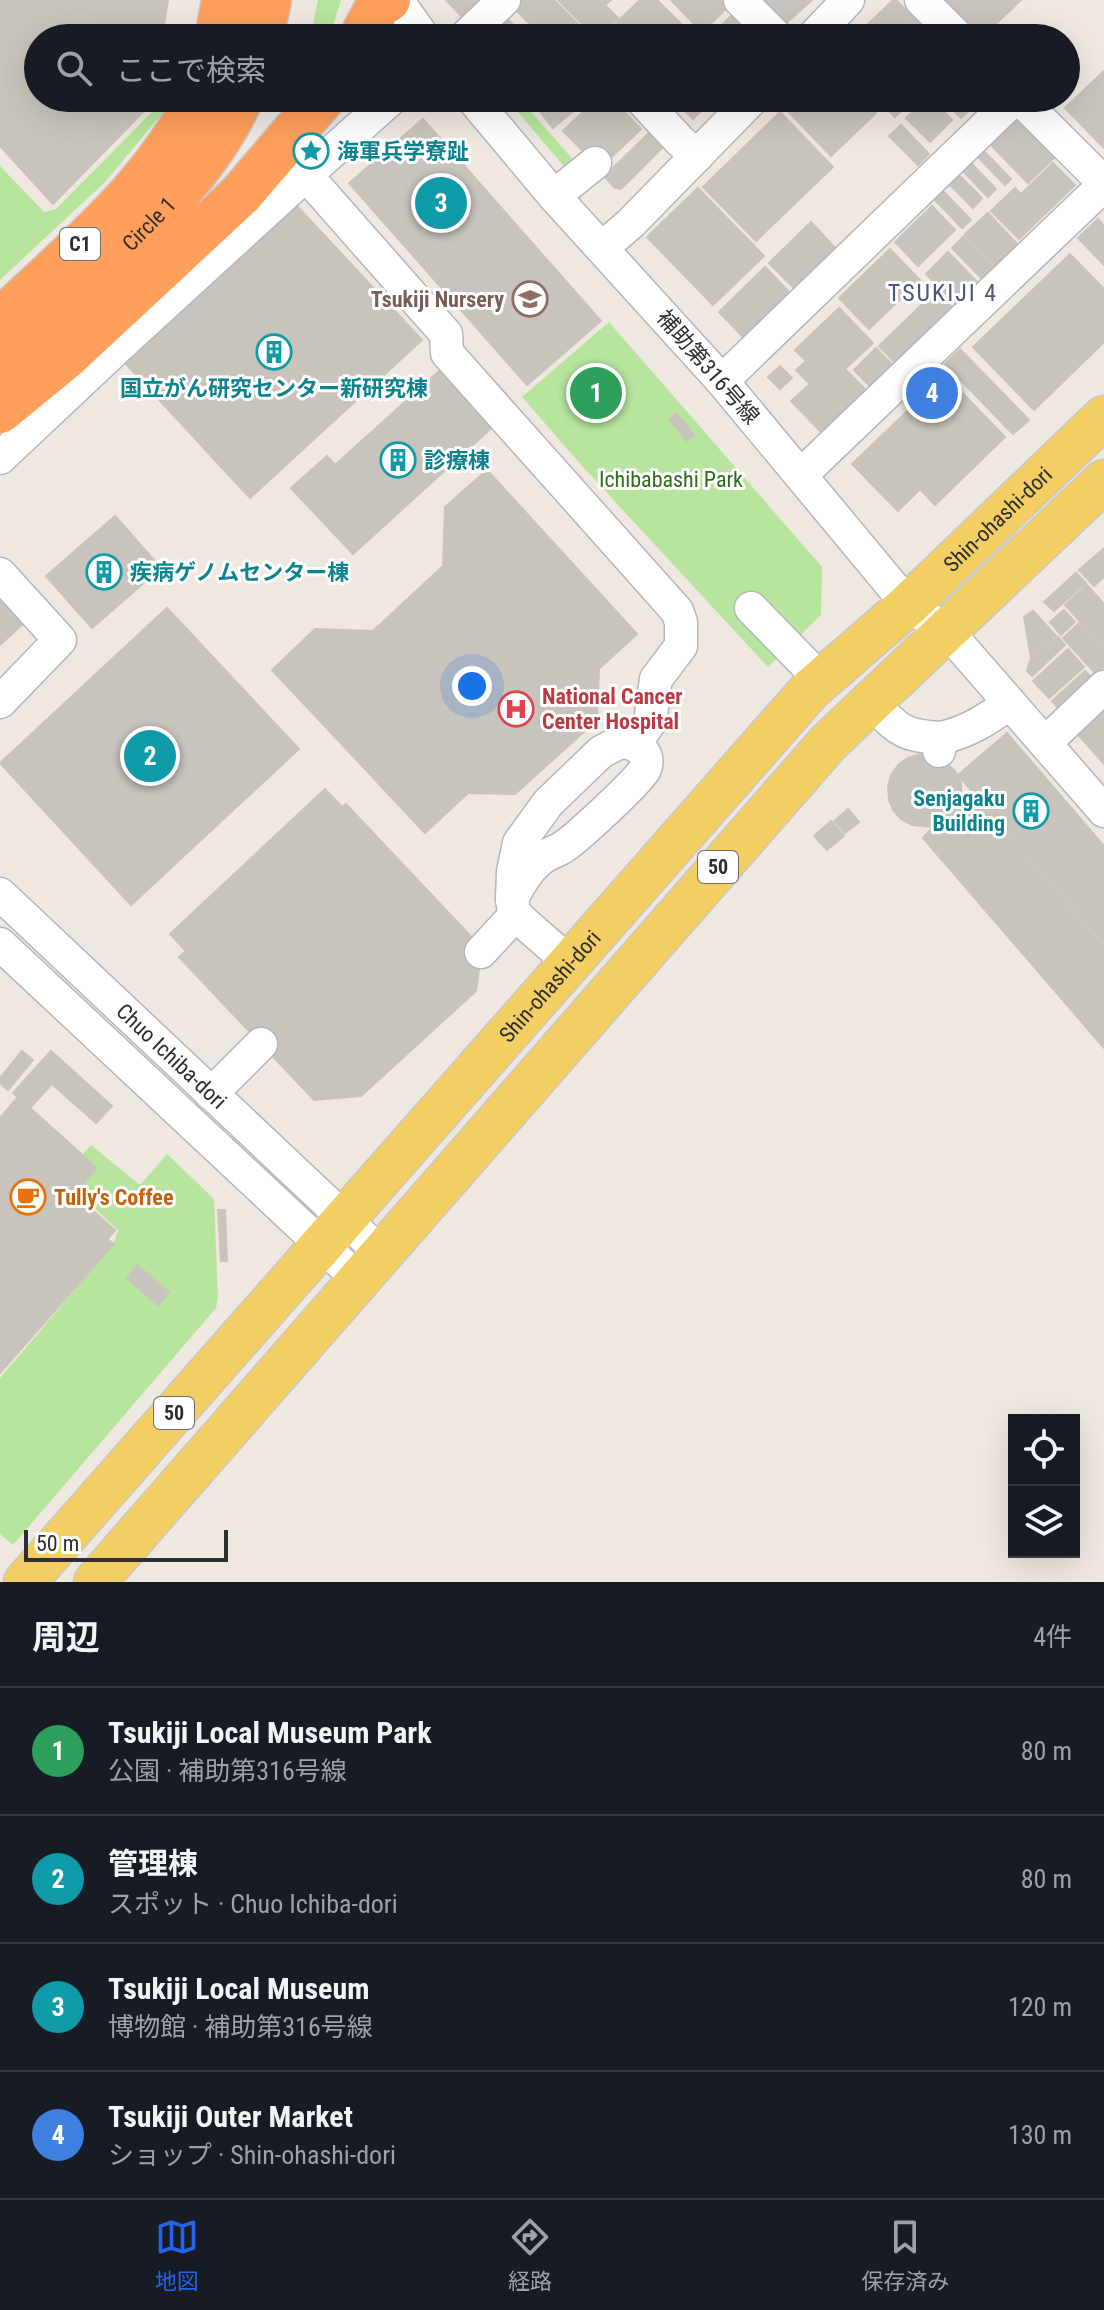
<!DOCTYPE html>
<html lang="ja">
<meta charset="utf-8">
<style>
body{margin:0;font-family:"Roboto Condensed","Noto Sans JP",sans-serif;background:#20242c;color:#f1f3f6}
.controls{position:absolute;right:24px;bottom:24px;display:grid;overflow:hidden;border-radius:0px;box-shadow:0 8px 32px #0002}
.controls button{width:72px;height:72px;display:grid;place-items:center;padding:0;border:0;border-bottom:2px solid #363941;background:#171b24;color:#f1f3f6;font:40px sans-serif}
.scale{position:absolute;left:24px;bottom:20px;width:204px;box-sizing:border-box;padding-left:8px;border:4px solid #2e2e2e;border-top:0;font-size:22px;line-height:28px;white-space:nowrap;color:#2e2e2e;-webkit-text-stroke:6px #fff;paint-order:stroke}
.you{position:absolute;left:472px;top:686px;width:28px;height:28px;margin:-20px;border:6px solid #fff;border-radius:50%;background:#1a73e8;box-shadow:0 0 0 12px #1a73e833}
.badge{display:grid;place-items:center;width:52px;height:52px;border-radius:50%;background:#2563eb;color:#fff;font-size:26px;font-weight:700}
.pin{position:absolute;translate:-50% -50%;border:4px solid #fff;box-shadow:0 2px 8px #0006}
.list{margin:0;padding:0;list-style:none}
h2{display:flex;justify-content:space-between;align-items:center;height:104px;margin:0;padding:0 32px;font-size:34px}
h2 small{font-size:26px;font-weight:400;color:#9ea1a6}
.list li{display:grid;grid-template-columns:52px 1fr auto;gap:24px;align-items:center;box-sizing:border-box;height:128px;padding:0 32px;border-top:2px solid #363941}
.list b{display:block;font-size:30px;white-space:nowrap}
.list p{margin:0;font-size:26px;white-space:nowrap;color:#9ea1a6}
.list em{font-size:26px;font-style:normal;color:#9ea1a6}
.icon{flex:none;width:44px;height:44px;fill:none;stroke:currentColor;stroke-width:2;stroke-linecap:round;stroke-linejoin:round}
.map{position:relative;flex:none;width:1104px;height:1582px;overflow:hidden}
.search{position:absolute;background:#171b24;box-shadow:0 8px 32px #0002;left:24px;right:24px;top:24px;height:88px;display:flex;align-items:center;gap:20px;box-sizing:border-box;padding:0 28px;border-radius:44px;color:#9ea1a6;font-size:30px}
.sheet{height:616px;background:#171b24}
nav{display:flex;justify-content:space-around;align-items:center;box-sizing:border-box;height:112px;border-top:2px solid #363941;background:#171b24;font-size:22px;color:#9ea1a6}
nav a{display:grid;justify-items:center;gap:4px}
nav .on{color:#2563eb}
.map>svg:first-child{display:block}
.green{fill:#b7e59d}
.building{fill:#c8c3bc;stroke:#cbc4ba;stroke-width:2}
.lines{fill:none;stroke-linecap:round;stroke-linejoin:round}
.minor-casing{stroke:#b4b7c1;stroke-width:35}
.major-casing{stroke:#c9c9c9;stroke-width:45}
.highway-casing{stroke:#c9c9c9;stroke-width:47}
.minor{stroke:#fff;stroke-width:32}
.major{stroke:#f3ce62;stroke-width:42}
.highway{stroke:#ff9f5b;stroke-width:44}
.labels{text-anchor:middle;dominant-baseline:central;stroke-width:6;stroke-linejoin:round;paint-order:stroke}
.shield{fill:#fff;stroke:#6d6d6d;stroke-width:2}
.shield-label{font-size:20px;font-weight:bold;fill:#2e2e2e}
.culture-label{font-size:22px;font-weight:bold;fill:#0d838f;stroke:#fff;text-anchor:start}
.street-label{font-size:22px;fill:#2e2e2e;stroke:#fff}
.education-label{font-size:22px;font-weight:bold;fill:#785e54;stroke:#fff;text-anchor:end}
.park-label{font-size:22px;fill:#2e6e1a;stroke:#fff}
.health-label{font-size:22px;font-weight:bold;fill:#be3a42;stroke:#fff;text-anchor:start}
.food-label{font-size:22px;font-weight:bold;fill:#c56008;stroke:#fff;text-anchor:start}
.neighbourhood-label{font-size:24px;letter-spacing:2px;fill:#4c5780;stroke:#fff}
</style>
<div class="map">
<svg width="1104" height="1582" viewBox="0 0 1104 1582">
<rect width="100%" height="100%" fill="#efe8e1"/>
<g class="green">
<path d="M318,0H341L329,38H310Z"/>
<path d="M157,98H167L165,110L105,182L0,280V166L44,212L56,209L155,109Z"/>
<path d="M506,98H519L577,164L568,171Z"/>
<path d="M609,322L822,567L821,615L768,667L583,467L522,397Z"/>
<path d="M91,1145L140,1185L167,1154L214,1199L218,1297L216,1308L13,1545L0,1534V1378L114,1244L118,1230L77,1192L98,1168L83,1154Z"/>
</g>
<g class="building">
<path d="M0,0H168L162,38H38V98H152L151,104L53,204L0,146Z"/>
<path d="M446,0H485L464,19Z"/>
<path d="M523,0H554L585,31L578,38H544L514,8Z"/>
<path d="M558,0H611L605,5L618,18L596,38Z"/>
<path d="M640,0H657L695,38H629L615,24Z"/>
<path d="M671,0H729L732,3L702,32Z"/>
<path d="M759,0H812L783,26Z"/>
<path d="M893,0H896L933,38H868L861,31Z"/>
<path d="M945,0H1021L982,37Z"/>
<path d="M503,14L520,32L513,38H479Z"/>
<path d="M733,14L758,38H709Z"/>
<path d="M1104,71V148L1065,108Z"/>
<path d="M529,98H589L553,128Z"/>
<path d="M597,98H611L641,129L600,168L563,131Z"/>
<path d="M672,98H715L693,119Z"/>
<path d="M790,98H862L876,113L831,156L782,105Z"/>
<path d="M888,98H915L895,117L882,104Z"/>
<path d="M927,98H931L952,120L930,142L906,118Z"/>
<path d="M942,98H982L961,118Z"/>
<path d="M1012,109L1057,155L1028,183L983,137Z"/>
<path d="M780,112L833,167L756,241L703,187Z"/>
<path d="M423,119L601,321L527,385L349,183Z"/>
<path d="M901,125L929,154L918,165L889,136Z"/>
<path d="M651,131L665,145L630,180L616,165Z"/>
<path d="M981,148L1011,179L1005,185L975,154Z"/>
<path d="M967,159L996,189L988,197L959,167Z"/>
<path d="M1053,163L1075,185L1019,239L991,211L1015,188L1021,194Z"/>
<path d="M616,165L630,180L621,189L615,188L604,176Z"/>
<path d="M958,174L982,198L973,208L948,183Z"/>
<path d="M698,188L764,256L713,305L647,237Z"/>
<path d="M943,191L971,220L962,228L934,199Z"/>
<path d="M297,206L422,340L250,498L126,364Z"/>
<path d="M932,206L955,230L918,266L895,242Z"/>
<path d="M988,213L1021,248L999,269L965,234Z"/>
<path d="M1098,219L1104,226V265L1078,238Z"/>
<path d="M811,222L838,251L797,291L769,263Z"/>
<path d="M964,236L998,271L986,283L952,248Z"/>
<path d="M890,249L920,280L869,329L839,298Z"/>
<path d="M948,252L978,283L956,304L926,274Z"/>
<path d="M1070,254L1104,289V342L1034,410L973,347Z"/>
<path d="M765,267L791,294L745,339L719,312Z"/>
<path d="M936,291L959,314L901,369L879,346Z"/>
<path d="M839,308L873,343L845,369L869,393L825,436L791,401L810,384L796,370L806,361L795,350Z"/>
<path d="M876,348L900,373L877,394L854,370Z"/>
<path d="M960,349L1029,420L1013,434L945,364Z"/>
<path d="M780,366L792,378L780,389L768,377Z"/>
<path d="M440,370L496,424L353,554L291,488L327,456L335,465Z"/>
<path d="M945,375L1005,437L935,505L920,489L898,511L852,464Z"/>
<path d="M676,413L694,435L687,441L669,419Z"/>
<path d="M487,470L637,634L599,669L513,664L468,704V793L425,833L272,670L315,629L373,631L443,566L445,507Z"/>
<path d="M115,516L161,568L92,628L46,576Z"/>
<path d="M1104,548V577L1094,586L1079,570Z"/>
<path d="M1076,573L1086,583L1054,611L1044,602Z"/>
<path d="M1087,585L1104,604V648L1065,605Z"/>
<path d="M0,599L23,624L0,645Z"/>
<path d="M167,608L299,749L131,905L0,763Z"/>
<path d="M1064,610L1075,622L1061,635L1050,622Z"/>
<path d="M1033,611L1056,636L1031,658L1024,617Z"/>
<path d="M1079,623L1104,651V667L1096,674L1063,638Z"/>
<path d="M1058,637L1065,645L1032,676L1027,671L1030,661Z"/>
<path d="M1068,649L1084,667L1049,698L1033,681Z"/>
<path d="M513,664L599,669L597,720L515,794L468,793V704Z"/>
<path d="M1085,671L1093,679L1059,709L1052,701Z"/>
<path d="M1104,702V764L1075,731Z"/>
<path d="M1007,733L1104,846V944L958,775Z"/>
<path d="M921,754L941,758L956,772L961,783V795L954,809L973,795L1104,947V1048L923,838L933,827L912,825L901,819L893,810L889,800L888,786L891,775L899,764L908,758Z"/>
<path d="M325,789L342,807L346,804L482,948L476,991L361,1096L314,1100L179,957L186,951L170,934Z"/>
<path d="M848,809L859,822L845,833L834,821Z"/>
<path d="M831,821L844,836L827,850L814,836Z"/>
<path d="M22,1051L33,1060L8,1090L0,1083V1078Z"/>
<path d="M51,1051L112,1106L96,1123L52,1084L30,1108L13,1093Z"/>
<path d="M18,1097L97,1168L0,1278V1118Z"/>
<path d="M74,1194L115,1230L104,1243L63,1207Z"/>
<path d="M63,1207L104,1243L107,1239L114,1244L0,1373V1278Z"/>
<path d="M218,1210H225L227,1261H221Z"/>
<path d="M137,1265L169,1292L158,1305L127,1278Z"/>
</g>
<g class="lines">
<defs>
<g id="minor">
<path d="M397,0L424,38"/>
<path d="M740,0L778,38"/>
<path d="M921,0L959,38"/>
<path d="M464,38L504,0"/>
<path d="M812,38L848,0"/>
<path d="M472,98L554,196L722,381L908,605L947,631L1104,811"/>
<path d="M640,98L680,141L697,156"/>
<path d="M1019,98L1104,183"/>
<path d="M306,175L392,98"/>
<path d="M554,196L595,163"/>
<path d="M602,248L631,223L753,98"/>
<path d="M722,381L1015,98"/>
<path d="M0,458L119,346L306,175L446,334L447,353L677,611L681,622V646L656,679L650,722L635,744"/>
<path d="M801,475L1104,185"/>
<path d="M0,574L60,640L0,702"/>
<path d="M751,608L821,680"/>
<path d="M871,702C898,729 901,736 941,738L939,751"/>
<path d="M941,738C968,732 988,719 1010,703"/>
<path d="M620,742C634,742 652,752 645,769C641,779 575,840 563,847C556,852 548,853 541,859C527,870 520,884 512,899L513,872L519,843L548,803L601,752Z"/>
<path d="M1045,743L1104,687"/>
<path id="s1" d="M0,894L383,1255"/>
<path d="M512,899L514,912L520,919L569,962"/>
<path d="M0,944L360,1281"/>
<path d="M481,952L516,914"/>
<path d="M211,1094L261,1044"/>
</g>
<g id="major">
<path id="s2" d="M25,1582L811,689L908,605L1104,417"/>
<path d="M95,1582L828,743L1104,481"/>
</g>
<g id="highway">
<path d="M217,38L224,0"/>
<path d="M261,38L269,0"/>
<path d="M361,38L378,6L388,0"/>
<path d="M0,321C71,253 153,188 197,98"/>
<path id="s3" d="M0,366C33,335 65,304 98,273C152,222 210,168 241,98"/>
<path d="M0,411L67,356L241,194L323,98"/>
</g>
</defs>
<use href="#minor" class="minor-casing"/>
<use href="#major" class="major-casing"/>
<use href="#highway" class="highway-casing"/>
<use href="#minor" class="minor"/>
<use href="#major" class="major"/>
<use href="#highway" class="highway"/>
</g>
<defs>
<symbol id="sight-ring" viewBox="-11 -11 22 22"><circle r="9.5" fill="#fff" stroke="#0f9aa8" stroke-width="1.5"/><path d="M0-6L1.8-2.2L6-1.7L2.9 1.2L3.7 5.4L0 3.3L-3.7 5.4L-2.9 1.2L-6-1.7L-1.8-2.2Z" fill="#0f9aa8"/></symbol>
<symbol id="school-ring" viewBox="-11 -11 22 22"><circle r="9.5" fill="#fff" stroke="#8d6e63" stroke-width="1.5"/><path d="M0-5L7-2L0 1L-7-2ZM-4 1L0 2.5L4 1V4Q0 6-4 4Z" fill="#8d6e63"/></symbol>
<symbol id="building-ring" viewBox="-11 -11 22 22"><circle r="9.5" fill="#fff" stroke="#0f9aa8" stroke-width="1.5"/><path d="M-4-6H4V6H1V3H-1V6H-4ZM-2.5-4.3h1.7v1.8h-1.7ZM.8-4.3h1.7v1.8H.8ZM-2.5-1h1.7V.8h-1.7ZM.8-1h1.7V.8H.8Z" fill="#0f9aa8"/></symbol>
<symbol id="hospital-ring" viewBox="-11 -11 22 22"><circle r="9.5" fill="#fff" stroke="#e0444e" stroke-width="1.5"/><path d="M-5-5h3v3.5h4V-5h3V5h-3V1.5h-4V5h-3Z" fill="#e0444e"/></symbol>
<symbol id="cafe-ring" viewBox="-11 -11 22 22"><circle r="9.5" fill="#fff" stroke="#e8710a" stroke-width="1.5"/><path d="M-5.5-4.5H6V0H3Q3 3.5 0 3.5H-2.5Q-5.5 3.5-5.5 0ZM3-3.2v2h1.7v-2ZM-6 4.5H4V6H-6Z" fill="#e8710a"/></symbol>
</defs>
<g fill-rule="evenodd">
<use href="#sight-ring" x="291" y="131" width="40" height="40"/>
<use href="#school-ring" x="510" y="279" width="40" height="40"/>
<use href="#building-ring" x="254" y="332" width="40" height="40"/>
<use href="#building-ring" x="378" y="440" width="40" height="40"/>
<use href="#building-ring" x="84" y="552" width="40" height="40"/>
<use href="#hospital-ring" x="496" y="689" width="40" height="40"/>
<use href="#building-ring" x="1011" y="791" width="40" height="40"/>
<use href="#cafe-ring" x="8" y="1177" width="40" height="40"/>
</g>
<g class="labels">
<g class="shield">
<rect x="60" y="228" width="40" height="32" rx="6"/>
<rect x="698" y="851" width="40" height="32" rx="6"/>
<rect x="154" y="1397" width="40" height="32" rx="6"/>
</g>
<g class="shield-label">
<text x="80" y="244">C1</text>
<text x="718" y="867">50</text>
<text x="174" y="1413">50</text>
</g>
<g class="culture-label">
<text x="337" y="151">海軍兵学寮趾</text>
<text x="274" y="388" text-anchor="middle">国立がん研究センター新研究棟</text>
<text x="424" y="460">診療棟</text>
<text x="130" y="572">疾病ゲノムセンター棟</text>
<text x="1005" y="798" text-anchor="end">Senjagaku<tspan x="1005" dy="25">Building</tspan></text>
</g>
<g class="street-label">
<text stroke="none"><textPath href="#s3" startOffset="206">Circle 1</textPath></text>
<text transform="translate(708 367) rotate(49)">補助第316号線</text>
<text stroke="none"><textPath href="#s2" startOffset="1442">Shin-ohashi-dori</textPath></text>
<text stroke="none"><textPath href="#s2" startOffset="794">Shin-ohashi-dori</textPath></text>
<text stroke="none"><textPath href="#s1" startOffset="236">Chuo Ichiba-dori</textPath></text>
</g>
<g class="education-label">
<text x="504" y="299">Tsukiji Nursery</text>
</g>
<g class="park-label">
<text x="671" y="479">Ichibabashi Park</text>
</g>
<g class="health-label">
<text x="542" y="696">National Cancer<tspan x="542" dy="25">Center Hospital</tspan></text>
</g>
<g class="food-label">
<text x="54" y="1197">Tully's Coffee</text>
</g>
<g class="neighbourhood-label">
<text x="943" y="293">TSUKIJI 4</text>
</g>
</g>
</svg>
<div class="controls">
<button><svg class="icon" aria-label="locate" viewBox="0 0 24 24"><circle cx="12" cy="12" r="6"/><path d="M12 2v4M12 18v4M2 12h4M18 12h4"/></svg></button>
<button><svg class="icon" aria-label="layers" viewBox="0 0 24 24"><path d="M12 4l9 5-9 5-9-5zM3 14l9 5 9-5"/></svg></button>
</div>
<div class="scale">50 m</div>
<div class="you"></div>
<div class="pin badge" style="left:596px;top:393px;background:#2e9e5b">1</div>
<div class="pin badge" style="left:150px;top:756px;background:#0f9aa8">2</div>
<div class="pin badge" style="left:441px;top:203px;background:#0f9aa8">3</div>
<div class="pin badge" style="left:932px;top:393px;background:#3f7fe0">4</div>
<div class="search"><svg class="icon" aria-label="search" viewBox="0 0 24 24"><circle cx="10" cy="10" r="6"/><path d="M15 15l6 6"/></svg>ここで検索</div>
</div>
<section class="sheet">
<h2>周辺<small>4件</small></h2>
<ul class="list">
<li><span class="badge" style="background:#2e9e5b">1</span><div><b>Tsukiji Local Museum Park</b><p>公園 · 補助第316号線</p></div><em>80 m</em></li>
<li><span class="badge" style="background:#0f9aa8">2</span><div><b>管理棟</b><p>スポット · Chuo Ichiba-dori</p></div><em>80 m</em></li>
<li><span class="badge" style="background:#0f9aa8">3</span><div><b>Tsukiji Local Museum</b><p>博物館 · 補助第316号線</p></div><em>120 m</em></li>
<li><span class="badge" style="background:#3f7fe0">4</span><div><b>Tsukiji Outer Market</b><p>ショップ · Shin-ohashi-dori</p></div><em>130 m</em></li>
</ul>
</section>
<nav>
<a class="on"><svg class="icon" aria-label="map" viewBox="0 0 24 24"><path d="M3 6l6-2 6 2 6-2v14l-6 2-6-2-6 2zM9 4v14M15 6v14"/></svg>地図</a>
<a><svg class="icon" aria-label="directions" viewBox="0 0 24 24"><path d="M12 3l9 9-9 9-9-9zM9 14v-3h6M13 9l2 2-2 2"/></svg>経路</a>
<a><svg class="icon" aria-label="saved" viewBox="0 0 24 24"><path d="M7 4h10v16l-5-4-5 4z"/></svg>保存済み</a>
</nav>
